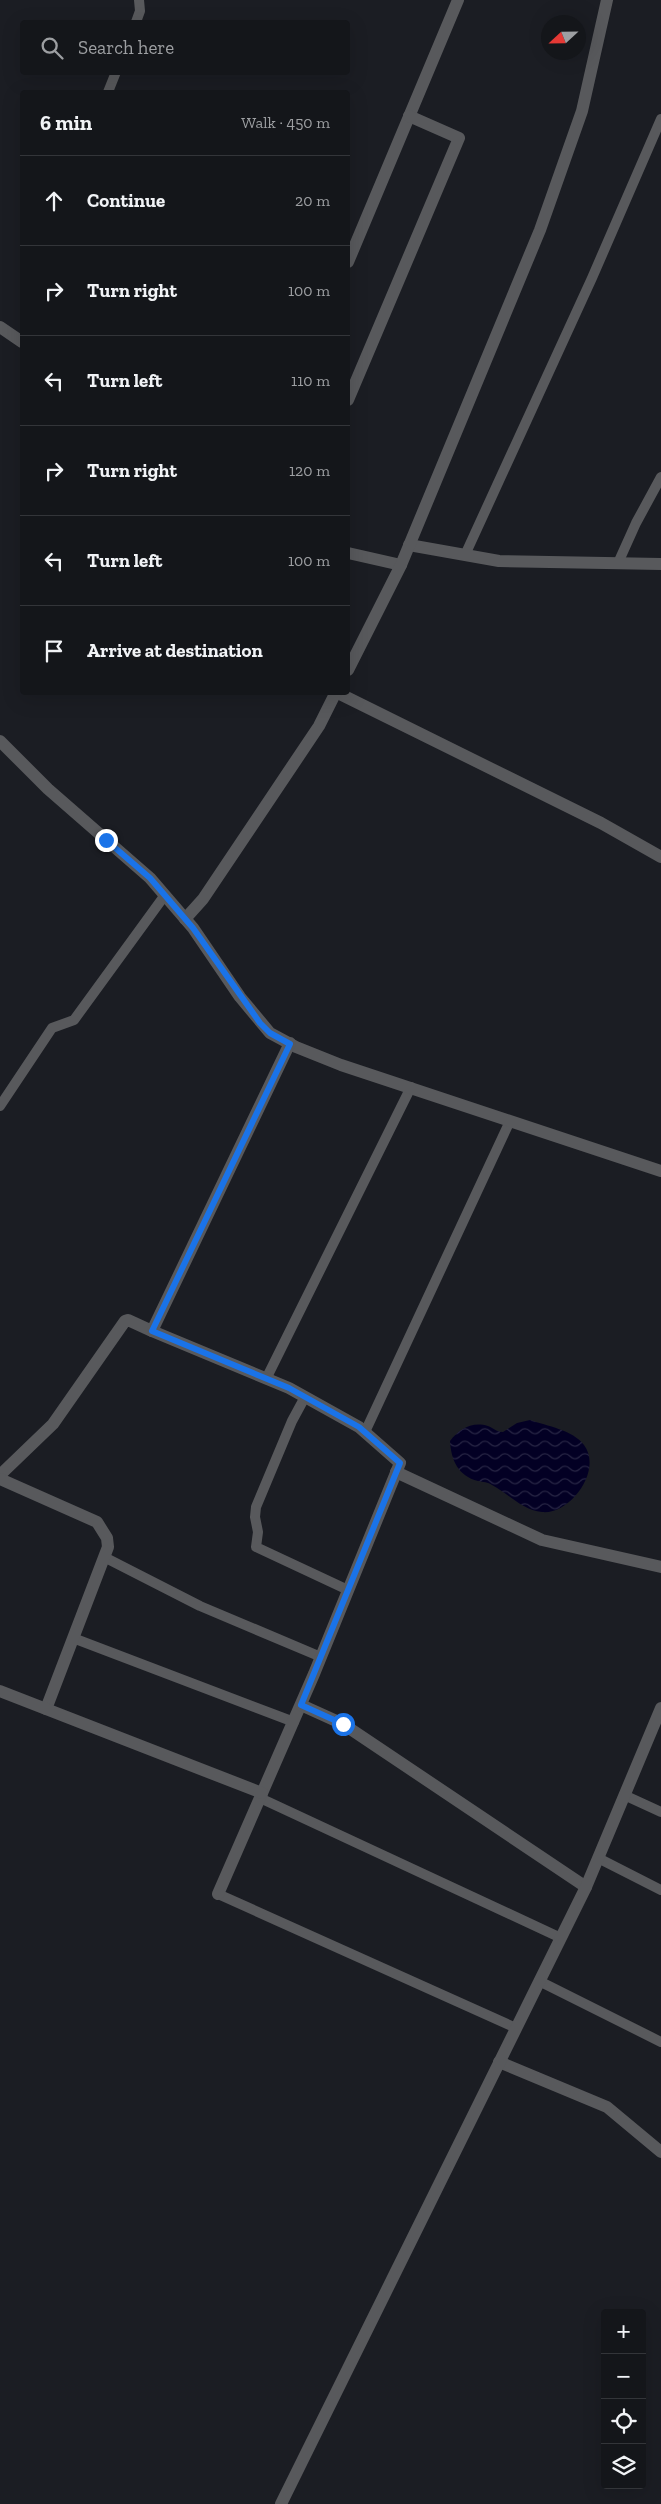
<!DOCTYPE html>
<meta charset="utf-8">
<style>
body{margin:0;font-family:"Zilla Slab",serif;background:#212327;color:#f1f3f6}
.controls{position:absolute;right:15px;bottom:15px;display:grid;overflow:hidden;border-radius:5px;box-shadow:0 5px 20px #0002}
.controls button{width:45px;height:45px;display:grid;place-items:center;padding:0;border:0;border-bottom:1px solid #333539;background:#14161a;color:#f1f3f6;font:25px sans-serif}
.compass{position:absolute;left:541px;top:15px;width:45px;height:45px;border-radius:50%;background:#14161a;box-shadow:0 5px 20px #0002;rotate:248deg}
.stop{position:absolute;width:15px;height:15px;margin:-11px;border:4px solid #1a73e8;border-radius:50%;background:#fff}
.stop.end{background:#1a73e8;border-color:#fff;box-shadow:0 1px 5px #0008}
.list{margin:0;padding:0;list-style:none}
h2{display:flex;justify-content:space-between;align-items:center;height:65px;margin:0;padding:0 20px;font-size:21px}
h2 small{font-size:16px;font-weight:400;color:#9d9fa2}
.list li{display:grid;grid-template-columns:32px 1fr auto;gap:15px;align-items:center;box-sizing:border-box;height:90px;padding:0 20px;border-top:1px solid #333539}
.list b{display:block;font-size:19px;white-space:nowrap}
.list em{font-size:16px;font-style:normal;color:#9d9fa2}
.icon{flex:none;width:28px;height:28px;fill:none;stroke:currentColor;stroke-width:2;stroke-linecap:round;stroke-linejoin:round}
.map{position:relative;flex:none;width:661px;height:2504px;overflow:hidden}
.search{position:absolute;background:#14161a;box-shadow:0 5px 20px #0002;left:20px;top:20px;width:330px;height:55px;display:flex;align-items:center;gap:12px;box-sizing:border-box;padding:0 18px;border-radius:5px;color:#9d9fa2;font-size:19px}
.panel{position:absolute;background:#14161a;box-shadow:0 5px 20px #0002;left:20px;top:90px;width:330px;height:605px;border-radius:5px}
.map>svg:first-child{display:block}
.water{fill:url(#water-waves)}
.lines{fill:none;stroke-linecap:round;stroke-linejoin:round}
.lane{stroke:#58595c;stroke-width:10}
.street{stroke:#58595c;stroke-width:12}
.route{stroke:#1a73e8;stroke-width:6}
</style>
<div class="map">
<svg width="661" height="2504" viewBox="0 0 661 2504">
<defs>
<pattern id="water-waves" width="16" height="10" patternUnits="userSpaceOnUse" patternTransform="scale(1.25)"><rect width="16" height="10" fill="#030024"/><path d="M0 5q4-4 8 0t8 0" fill="none" stroke="#272544"/></pattern>
</defs>
<rect width="100%" height="100%" fill="#1b1d23"/>
<path class="water" d="M530,1420C547,1426 573,1430 584,1445C603,1470 570,1515 542,1512C522,1510 509,1494 492,1485C488,1482 483,1482 478,1481C458,1476 451,1460 450,1441C459,1429 472,1421 488,1426C493,1428 497,1432 503,1432L517,1423Z"/>
<g class="lines">
<g class="lane">
<path d="M136,22L140,11L139,0"/>
<path d="M108,92L116,72"/>
<path d="M465,555L592,278L661,119"/>
<path d="M618,563L636,523L661,477"/>
<path d="M0,1106L52,1028L74,1020L165,895"/>
<path d="M266,1379L411,1087"/>
<path d="M305,1397L292,1421L256,1507L255,1517L258,1532L256,1547L348,1590"/>
<path d="M365,1432L510,1121"/>
<path d="M104,1557L200,1606L321,1657"/>
<path d="M73,1638L294,1722"/>
<path d="M624,1795L661,1812"/>
<path d="M260,1798L561,1938"/>
<path d="M598,1858L661,1890"/>
<path d="M218,1894L516,2028"/>
<path d="M539,1981L661,2042"/>
</g>
<g class="street">
<path d="M348,262L458,0"/>
<path d="M0,327L22,342"/>
<path d="M348,400L459,138L409,116"/>
<path d="M409,545L499,561L661,564"/>
<path d="M348,553L401,565"/>
<path d="M348,670L401,565L540,230L582,111L607,0"/>
<path d="M336,692L601,823L661,857"/>
<path d="M0,741L48,789L150,878L193,928L240,997L270,1033L296,1047L341,1065L661,1171"/>
<path d="M185,919L203,899L319,726L336,692"/>
<path d="M152,1331L289,1388L359,1427L400,1463L314,1674L218,1894"/>
<path d="M396,1472L542,1540L661,1567"/>
<path d="M0,1475L53,1424L125,1321L128,1320L152,1331L290,1043"/>
<path d="M0,1479L97,1522L107,1538L108,1547L46,1709"/>
<path d="M0,1691L262,1793"/>
<path d="M301,1705L343,1724L586,1887"/>
<path d="M499,2062L607,2107L661,2152"/>
<path d="M281,2504L586,1887L661,1708"/>
</g>
</g>
<g class="lines">
<path class="route" d="M106,840L150,878L193,928L260,1023L270,1033L290,1044L152,1331L289,1388L359,1427L400,1463L301,1705L343,1724"/>
</g>
</svg>
<div class="controls">
<button>+</button>
<button>−</button>
<button><svg class="icon" aria-label="locate" viewBox="0 0 24 24"><circle cx="12" cy="12" r="6"/><path d="M12 2v4M12 18v4M2 12h4M18 12h4"/></svg></button>
<button><svg class="icon" aria-label="layers" viewBox="0 0 24 24"><path d="M12 4l9 5-9 5-9-5zM3 14l9 5 9-5"/></svg></button>
</div>
<svg class="compass" viewBox="-18 -18 36 36"><path d="M0-13l5 13h-10z" fill="#e53935"/><path d="M0 13l5-13h-10z" fill="#9d9fa2"/></svg>
<div class="stop" style="left:343px;top:1724px"></div>
<div class="stop end" style="left:106px;top:840px"></div>
<div class="search"><svg class="icon" aria-label="search" viewBox="0 0 24 24"><circle cx="10" cy="10" r="6"/><path d="M15 15l6 6"/></svg>Search here</div>
<section class="panel">
<h2>6 min<small>Walk · 450 m</small></h2>
<ul class="list">
<li><svg class="icon" aria-label="ahead" viewBox="0 0 24 24"><path d="M12 20V5M6 11l6-6 6 6"/></svg><div><b>Continue</b></div><em>20 m</em></li>
<li><svg class="icon" aria-label="right" viewBox="0 0 24 24"><path d="M7 20v-9h11M14 6l5 5-5 5"/></svg><div><b>Turn right</b></div><em>100 m</em></li>
<li><svg class="icon" aria-label="left" viewBox="0 0 24 24"><path d="M17 20v-9H6M10 6l-5 5 5 5"/></svg><div><b>Turn left</b></div><em>110 m</em></li>
<li><svg class="icon" aria-label="right" viewBox="0 0 24 24"><path d="M7 20v-9h11M14 6l5 5-5 5"/></svg><div><b>Turn right</b></div><em>120 m</em></li>
<li><svg class="icon" aria-label="left" viewBox="0 0 24 24"><path d="M17 20v-9H6M10 6l-5 5 5 5"/></svg><div><b>Turn left</b></div><em>100 m</em></li>
<li><svg class="icon" aria-label="arrive" viewBox="0 0 24 24"><path d="M6 21V4h12l-3 4 3 4H6"/></svg><div><b>Arrive at destination</b></div></li>
</ul>
</section>
</div>
